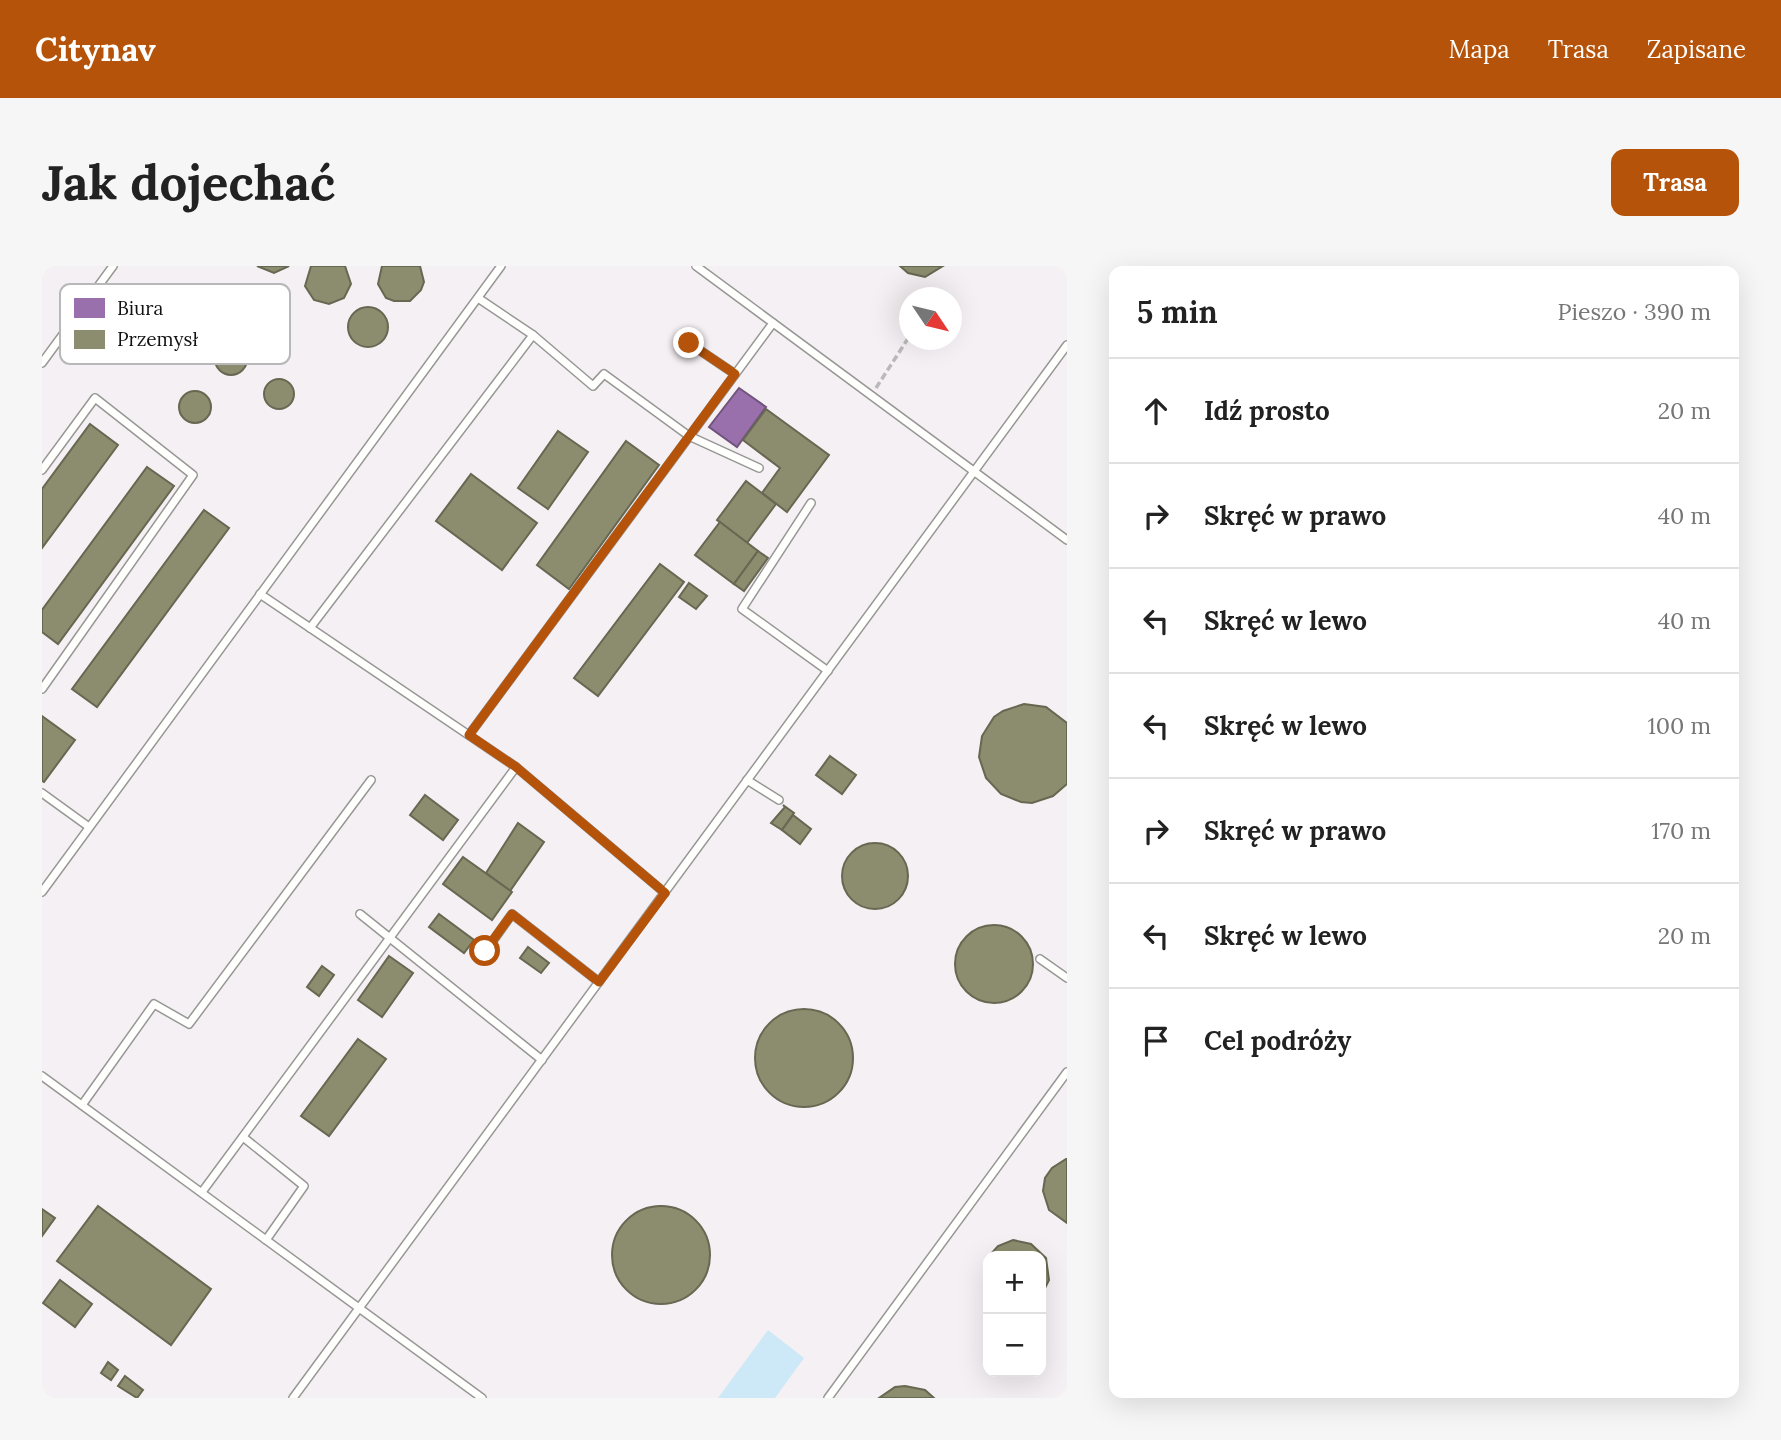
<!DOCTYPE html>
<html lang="pl">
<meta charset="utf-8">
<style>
body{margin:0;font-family:Lora,serif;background:#f6f6f6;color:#222}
.controls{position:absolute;right:21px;bottom:21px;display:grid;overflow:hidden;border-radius:14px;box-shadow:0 7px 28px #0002}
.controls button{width:63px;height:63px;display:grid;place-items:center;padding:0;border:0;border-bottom:2px solid #e0e0e0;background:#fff;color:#222;font:35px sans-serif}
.compass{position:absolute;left:857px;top:21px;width:63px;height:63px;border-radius:50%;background:#fff;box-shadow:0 7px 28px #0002;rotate:125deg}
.stop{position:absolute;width:21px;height:21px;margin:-16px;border:5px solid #b45309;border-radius:50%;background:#fff}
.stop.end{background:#b45309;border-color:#fff;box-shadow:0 2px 7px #0008}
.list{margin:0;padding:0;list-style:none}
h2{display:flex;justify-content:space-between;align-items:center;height:91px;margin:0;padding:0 28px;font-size:30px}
h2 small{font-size:23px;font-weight:400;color:#767676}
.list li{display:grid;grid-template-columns:46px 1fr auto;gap:21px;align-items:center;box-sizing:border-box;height:105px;padding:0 28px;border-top:2px solid #e0e0e0}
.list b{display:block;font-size:26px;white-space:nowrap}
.list em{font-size:23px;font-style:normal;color:#767676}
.icon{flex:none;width:38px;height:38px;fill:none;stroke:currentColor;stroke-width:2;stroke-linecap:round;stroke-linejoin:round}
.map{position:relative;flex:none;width:1025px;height:1132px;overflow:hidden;border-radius:14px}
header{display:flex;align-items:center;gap:42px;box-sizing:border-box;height:98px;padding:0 35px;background:#b45309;color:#fff}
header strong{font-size:33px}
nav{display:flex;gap:38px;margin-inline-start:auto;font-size:24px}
.intro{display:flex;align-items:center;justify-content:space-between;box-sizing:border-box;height:168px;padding:0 42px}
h1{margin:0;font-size:49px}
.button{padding:18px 32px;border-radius:14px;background:#b45309;color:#fff;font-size:24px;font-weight:700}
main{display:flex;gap:42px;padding:0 42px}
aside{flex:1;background:#fff;border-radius:14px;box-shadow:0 7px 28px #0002}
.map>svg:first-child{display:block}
.industrial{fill:#f5f0f3;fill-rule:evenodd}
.water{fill:#cde8f7}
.offices{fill:#9970ab;stroke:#70547d;stroke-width:2}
.industry{fill:#8c8c6e;stroke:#676752;stroke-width:2}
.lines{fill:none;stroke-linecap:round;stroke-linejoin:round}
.lane-casing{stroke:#979795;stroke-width:10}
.path{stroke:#b9b9b8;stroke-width:3.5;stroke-dasharray:7 3.5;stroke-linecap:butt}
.lane{stroke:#fffffe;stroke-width:7}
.route{stroke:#b45309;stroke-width:9}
.key{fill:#fff;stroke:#b8b8b8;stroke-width:2}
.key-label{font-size:19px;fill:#111}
</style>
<header>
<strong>Citynav</strong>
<nav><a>Mapa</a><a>Trasa</a><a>Zapisane</a></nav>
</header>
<div class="intro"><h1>Jak dojechać</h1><a class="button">Trasa</a></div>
<main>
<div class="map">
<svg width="1025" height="1132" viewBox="0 0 1025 1132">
<rect width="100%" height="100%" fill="#fdfcf7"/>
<path class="industrial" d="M0,0H1025V1132H0ZM867,32H909V74H867ZM946,990H999V1106H946Z"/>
<path class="water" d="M726,1064L762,1092L733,1132H676Z"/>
<path class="offices" d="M697,122L724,141L695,181L667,161Z"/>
<g class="industry">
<path d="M215,0H247L232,7Z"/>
<path d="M269,0H303L309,18L302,32L287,38L272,34L263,20Z"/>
<path d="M340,0H378L382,16L379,24L368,35H352L344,32L336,18Z"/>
<path d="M858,0H901L883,11L866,7Z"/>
<circle cx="326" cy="61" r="20"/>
<circle cx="189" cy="93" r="16"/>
<circle cx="237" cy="128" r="15"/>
<circle cx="153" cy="141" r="16"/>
<path d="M724,143L787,189L745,246L720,227L738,202L701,174Z"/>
<path d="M48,158L76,179L0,282V223Z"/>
<path d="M516,165L546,186L506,243L476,222Z"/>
<path d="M584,175L617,199L527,323L495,299Z"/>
<path d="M105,201L132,220L16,378L0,366V344Z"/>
<path d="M429,208L495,257L460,304L394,255Z"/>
<path d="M704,215L734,238L705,277L675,254Z"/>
<path d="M162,244L187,262L55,441L30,423Z"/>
<path d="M678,256L716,285L692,318L653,289Z"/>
<path d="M716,285L726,292L702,325L692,318Z"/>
<path d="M618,298L642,316L556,430L532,412Z"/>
<path d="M647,317L665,330L654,343L637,331Z"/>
<path d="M982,438L1004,441L1025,457V518L1011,530L990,537L979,536L959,528L944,512L937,491L940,470L952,451L961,445Z"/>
<path d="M0,450L33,474L2,516L0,515Z"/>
<path d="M788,490L814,509L800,528L774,509Z"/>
<path d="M383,529L416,554L401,574L368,549Z"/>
<path d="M741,539L752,547L740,564L729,557L743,541Z"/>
<path d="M751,549L769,563L758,578L740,564Z"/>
<path d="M476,557L502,576L468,625L444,607Z"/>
<circle cx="833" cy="610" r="33"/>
<path d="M421,591L470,626L450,654L401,618Z"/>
<path d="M397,648L432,674L422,687L387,661Z"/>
<circle cx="952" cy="698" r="39"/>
<path d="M486,681L507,697L499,707L478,692Z"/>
<path d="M347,690L371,707L340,751L316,734Z"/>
<path d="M280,700L292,709L277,730L265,721Z"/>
<circle cx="762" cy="792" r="49"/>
<path d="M316,773L344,793L287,870L259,850Z"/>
<path d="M1024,893H1025V957L1007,944L1001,925L1003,912L1010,902Z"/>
<circle cx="619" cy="989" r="49"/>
<path d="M56,940L169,1023L129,1079L15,995Z"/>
<path d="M0,943L13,952L0,970Z"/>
<path d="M971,974L989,978L1004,992L1007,1014L999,1030V990H947L956,980Z"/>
<path d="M946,991V1023L942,1007Z"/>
<path d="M18,1014L50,1038L33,1061L1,1037Z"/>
<path d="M66,1096L76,1104L69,1114L59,1107Z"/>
<path d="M83,1110L101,1124L95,1132L76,1120Z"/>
<path d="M863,1120L883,1124L892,1132H837L853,1121Z"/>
</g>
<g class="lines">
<defs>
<g id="lane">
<path d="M654,0L1025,274"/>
<path d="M491,69L551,120L562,108L647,170L717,202"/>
<path d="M647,77L693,108"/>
<path d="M0,97L71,0"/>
<path d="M0,204L53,132L151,209L0,423"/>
<path d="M769,237L700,343L786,405"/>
<path d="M268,362L491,69L436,32"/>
<path d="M427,469L731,57"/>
<path d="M474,501L623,627"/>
<path d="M705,514L737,534"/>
<path d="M0,527L47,561"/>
<path d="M0,626L459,0"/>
<path d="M318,648L500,794"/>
<path d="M443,686L470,648L557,716"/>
<path d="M998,693L1025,712"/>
<path d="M0,810L440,1132"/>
<path d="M40,839L112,738L147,758L329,514"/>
<path d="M201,871L262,920L224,974"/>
<path d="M160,926L474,501L218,328"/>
<path d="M251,1132L1025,79"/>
<path d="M786,1132L1025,806"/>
</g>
</defs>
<use href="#lane" class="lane-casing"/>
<path class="path" d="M834,122L867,71"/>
<use href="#lane" class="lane"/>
</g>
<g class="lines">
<path class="route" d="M443,685L470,648L557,716L623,627L474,501L427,469L693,108L647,77"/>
</g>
<rect x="18" y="18" width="230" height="80" rx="10" class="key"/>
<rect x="32" y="32" width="31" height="20" fill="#9970ab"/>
<rect x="32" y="64" width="31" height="19" fill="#8c8c6e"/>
<g class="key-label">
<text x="75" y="49">Biura</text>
<text x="75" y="80">Przemysł</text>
</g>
</svg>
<div class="controls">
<button>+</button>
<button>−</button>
</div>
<svg class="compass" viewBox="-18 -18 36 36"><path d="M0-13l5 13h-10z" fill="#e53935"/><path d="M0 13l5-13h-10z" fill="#767676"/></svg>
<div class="stop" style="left:443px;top:685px"></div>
<div class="stop end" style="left:647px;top:77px"></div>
</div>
<aside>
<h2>5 min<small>Pieszo · 390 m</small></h2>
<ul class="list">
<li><svg class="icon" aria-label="ahead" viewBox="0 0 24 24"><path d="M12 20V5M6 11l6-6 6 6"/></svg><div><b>Idź prosto</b></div><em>20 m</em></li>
<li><svg class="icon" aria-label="right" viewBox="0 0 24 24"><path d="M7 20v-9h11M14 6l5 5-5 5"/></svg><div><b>Skręć w prawo</b></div><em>40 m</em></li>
<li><svg class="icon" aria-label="left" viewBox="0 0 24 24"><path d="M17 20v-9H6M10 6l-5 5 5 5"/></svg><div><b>Skręć w lewo</b></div><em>40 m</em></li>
<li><svg class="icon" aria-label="left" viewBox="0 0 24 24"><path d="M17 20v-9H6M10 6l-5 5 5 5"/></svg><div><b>Skręć w lewo</b></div><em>100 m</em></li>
<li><svg class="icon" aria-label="right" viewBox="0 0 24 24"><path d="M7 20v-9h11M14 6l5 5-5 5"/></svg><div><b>Skręć w prawo</b></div><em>170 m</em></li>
<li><svg class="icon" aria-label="left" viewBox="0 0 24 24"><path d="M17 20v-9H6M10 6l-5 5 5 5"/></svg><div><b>Skręć w lewo</b></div><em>20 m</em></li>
<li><svg class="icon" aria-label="arrive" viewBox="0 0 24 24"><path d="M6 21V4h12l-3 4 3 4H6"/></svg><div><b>Cel podróży</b></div></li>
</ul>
</aside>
</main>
